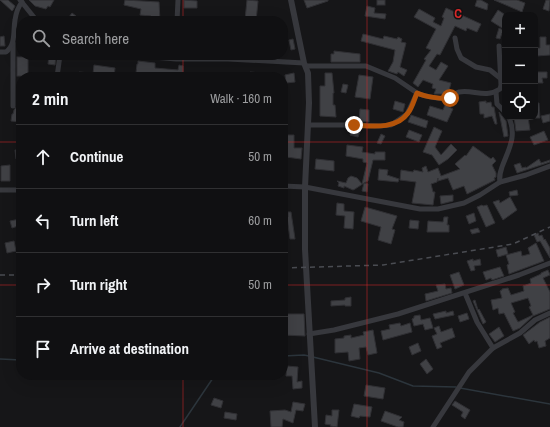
<!DOCTYPE html>
<meta charset="utf-8">
<style>
body{margin:0;font-family:"Archivo Narrow",sans-serif;background:#19191b;color:#f1f3f6}
.controls{position:absolute;right:12px;top:12px;display:grid;overflow:hidden;border-radius:8px;box-shadow:0 4px 16px #0002}
.controls button{width:36px;height:36px;display:grid;place-items:center;padding:0;border:0;border-bottom:1px solid #303032;background:#101012;color:#f1f3f6;font:20px sans-serif}
.stop{position:absolute;width:12px;height:12px;margin:-9px;border:3px solid #b45309;border-radius:50%;background:#fff}
.stop.end{background:#b45309;border-color:#fff;box-shadow:0 1px 4px #0008}
.list{margin:0;padding:0;list-style:none}
h2{display:flex;justify-content:space-between;align-items:center;height:52px;margin:0;padding:0 16px;font-size:17px}
h2 small{font-size:13px;font-weight:400;color:#9c9d9f}
.list li{display:grid;grid-template-columns:26px 1fr auto;gap:12px;align-items:center;box-sizing:border-box;height:64px;padding:0 16px;border-top:1px solid #303032}
.list b{display:block;font-size:15px;white-space:nowrap}
.list em{font-size:13px;font-style:normal;color:#9c9d9f}
.icon{flex:none;width:22px;height:22px;fill:none;stroke:currentColor;stroke-width:2;stroke-linecap:round;stroke-linejoin:round}
.map{position:relative;flex:none;width:550px;height:427px;overflow:hidden}
.search{position:absolute;background:#101012;box-shadow:0 4px 16px #0002;left:16px;top:16px;width:272px;height:44px;display:flex;align-items:center;gap:10px;box-sizing:border-box;padding:0 14px;border-radius:16px;color:#9c9d9f;font-size:15px}
.panel{position:absolute;background:#101012;box-shadow:0 4px 16px #0002;left:16px;top:72px;width:272px;height:308px;border-radius:16px}
.map>svg:first-child{display:block}
.lines{fill:none;stroke-linecap:round;stroke-linejoin:round}
.stream{stroke:#2c353c;stroke-width:1.5}
.building{fill:#404145;stroke:#303034;fill-rule:evenodd}
.minor{stroke:#37383d;stroke-width:5}
.tertiary{stroke:#37383d;stroke-width:6}
.rail{stroke:#4a4c52;stroke-width:1.5;stroke-dasharray:5 4;stroke-linecap:butt}
.route{stroke:#b45309;stroke-width:5}
.grid{fill:none;stroke:#d62828;stroke-width:1;stroke-opacity:0.55}
.grid-label{font-size:13px;text-anchor:middle;font-weight:bold;fill:#d62828;stroke:#111113;stroke-width:3;stroke-linejoin:round;paint-order:stroke}
</style>
<div class="map">
<svg width="550" height="427" viewBox="0 0 550 427">
<rect width="100%" height="100%" fill="#161618"/>
<g class="lines">
<g class="stream">
<path d="M283,356L304,355L309,356"/>
<path d="M313,357L379,373L413,386L456,387"/>
<path d="M0,359L21,360"/>
<path d="M460,388L550,404"/>
<path d="M180,427L215,375"/>
</g>
</g>
<g class="building">
<path d="M0,0H8L15,6L13,10L12,11Z"/>
<path d="M29,0H54L50,7L48,6L46,9L35,6Z"/>
<path d="M125,0L159,2L160,21H151V16L140,15L141,9L124,5Z"/>
<path d="M184,0L197,1V8H184Z"/>
<path d="M247,0L258,1L256,21L245,20Z"/>
<path d="M304,0H328V1L307,8Z"/>
<rect x="377" y="0" width="8" height="5"/>
<path d="M477,0H481L488,4L487,10L475,6Z"/>
<path d="M494,0H517L525,3L522,12Z"/>
<path d="M546,0H550L549,11L543,9Z"/>
<path d="M367,6L375,8L374,13L386,14L385,19L365,16Z"/>
<path d="M446,8L481,24L477,32L467,28L466,31L455,26L440,55L437,54L429,66L436,70L441,62L448,66L439,80L451,83L448,94H434L436,89L432,88L433,84L423,80L418,87L413,83L426,60L424,59L431,50L426,48L436,29L414,17L419,9L435,18L433,22L441,26L444,18L442,17Z"/>
<path d="M498,10L504,14L503,16L505,17V22L502,28L491,21Z"/>
<path d="M72,13L76,16L73,21H66Z"/>
<path d="M499,28L505,31V35L502,33L500,39L496,38Z"/>
<path d="M363,34L383,39L384,36L397,39L398,37L402,39L401,42L406,43L400,67L407,70L404,76L398,72L397,74L388,71L393,62L395,50L361,41Z"/>
<path d="M4,36L5,46H0V37Z"/>
<path d="M540,37H546V45H550V55L537,56V48H540Z"/>
<path d="M293,39L295,49L291,50L289,40Z"/>
<path d="M334,51L360,54V62H331V54H334Z"/>
<path d="M49,55H56L55,65L48,64Z"/>
<rect x="17" y="57" width="11" height="19"/>
<path d="M138,61L155,63V68L178,70L179,65L183,66V74L166,73V77H150V74L136,73L137,64H138Z"/>
<path d="M94,65L115,68L114,77L93,74Z"/>
<path d="M79,72L90,73V77H79Z"/>
<path d="M250,72L261,73V77H250Z"/>
<path d="M535,72H547V78H542L543,83H536Z"/>
<path d="M294,73L295,82L286,83L285,75Z"/>
<path d="M325,73H332L334,93H333V105H335L336,117L320,116V86H325Z"/>
<path d="M359,75L373,77L370,99L355,97Z"/>
<path d="M343,84L348,85L346,93L341,92Z"/>
<path d="M17,91H21V122L11,121L12,114H13L14,110L17,106Z"/>
<path d="M395,101L405,104L403,112L393,109Z"/>
<path d="M486,101V103L491,102L492,107H494L497,124H495L492,116L484,118V114H480L479,102Z"/>
<path d="M535,103H539L540,118H535Z"/>
<path d="M445,105L453,109L447,122L427,115L430,106L443,110Z"/>
<path d="M360,109L369,110V122L359,121Z"/>
<path d="M499,112L506,121L508,136L504,137Z"/>
<path d="M550,114V121L543,123L541,116Z"/>
<path d="M411,115L428,121L426,128L408,122Z"/>
<path d="M514,117H528L530,130L516,131Z"/>
<path d="M434,127L442,131L435,147L441,155L451,144L457,150L448,159L439,165L432,155L423,152Z"/>
<path d="M352,129H361L358,137L350,135Z"/>
<path d="M409,130L422,135L419,142L406,137Z"/>
<path d="M544,131L548,140L534,145L530,137Z"/>
<path d="M381,134L385,136L381,144L377,143Z"/>
<path d="M287,135H294V148H302L301,159L286,157Z"/>
<path d="M347,145L363,147L362,152L375,154V152H385V160H373L368,181L364,183L368,184L367,192L362,191L364,183L355,189L353,190L344,186V188L338,186L339,183L337,181L346,183L348,178L351,176L357,178L362,184L367,163L363,162V159L346,156Z"/>
<path d="M473,146L491,159L493,157L496,161L492,165L496,173V177L494,178L495,180L467,194L464,186L453,190L448,178L438,181V178L437,182L431,184L433,192H435L433,205L412,203L416,182L400,180L401,170L413,172L414,170L423,172L422,168L426,166L428,172L438,168L441,176L460,169L455,164L465,155L466,156Z"/>
<path d="M15,150H21V158L16,159Z"/>
<path d="M316,159L334,161V171L315,169Z"/>
<path d="M539,159L541,163L550,160V162L517,173L514,165L520,163L522,168L526,167V168Z"/>
<path d="M10,165V181H1V166Z"/>
<path d="M379,169L388,170L387,175L399,179L398,182L378,180Z"/>
<path d="M517,190L518,195L510,196L509,192Z"/>
<path d="M453,195V201L441,204L440,196Z"/>
<path d="M510,197L517,210L503,220L493,202L499,200L500,203Z"/>
<path d="M337,203L344,204V211L354,212L353,229L344,228L345,216L336,215Z"/>
<path d="M482,205L483,206L487,205L495,223L486,227L477,207Z"/>
<path d="M365,207L397,216L392,229L395,230L391,244L378,240L381,227L361,221Z"/>
<path d="M288,212H291L295,239H290L287,217H288Z"/>
<path d="M474,213L476,221L469,224L466,216Z"/>
<path d="M444,217H448L447,225H449V232H427L428,221L443,222Z"/>
<path d="M20,219L21,225L12,228L10,221Z"/>
<path d="M410,220L419,221L418,229L409,228Z"/>
<path d="M478,228L480,232L472,234L470,230Z"/>
<path d="M538,233L539,236L542,235L544,240L545,239L550,248V258L540,241L537,242L534,235Z"/>
<path d="M14,241L16,251L7,253L5,243Z"/>
<path d="M536,243L544,261L509,274L507,265L509,264L506,255L521,251L522,256L530,254L528,248Z"/>
<path d="M506,247L508,254L498,257L496,250Z"/>
<path d="M473,259V261L480,259L481,265L474,266L475,270L471,271L467,261Z"/>
<path d="M500,267L504,276L492,280L491,278L486,280L483,272Z"/>
<path d="M548,270L550,275L543,278L550,292V309L533,316L520,328L513,331L504,313L499,314L498,308L493,310L491,300L502,298L500,291L502,290V289L508,288L511,295L524,291L523,286L531,283L530,279L541,274V273ZM528,298L531,306L529,307L533,315L518,322L513,313L515,312L511,303Z"/>
<path d="M459,272L464,285L455,289L450,275Z"/>
<path d="M445,284L446,289L451,288L452,293L426,301L425,294L438,291L436,285Z"/>
<path d="M351,297V306H345V305L331,306V301L345,300V298Z"/>
<path d="M475,300L478,310L479,309L486,322L483,324L473,301Z"/>
<path d="M446,311V313L453,311L454,315L435,319L433,314Z"/>
<path d="M467,313L469,319L460,322L458,316Z"/>
<path d="M283,314H304L305,336L283,335Z"/>
<path d="M420,315L421,320L430,318L433,328L425,330L423,324L414,326L412,319L414,318V316Z"/>
<path d="M550,317V338L545,341L546,346L539,348L537,341L535,342L534,340L529,344L523,335L540,322Z"/>
<path d="M400,323L401,326L410,323L412,332L383,340L381,331L390,329L389,325Z"/>
<path d="M439,326L441,332L452,328L455,337L440,343L442,347L437,349L432,336L437,334L434,328Z"/>
<path d="M499,327L504,336L495,342L489,334Z"/>
<path d="M373,330L377,353L368,355L366,347L359,348L360,359L349,361L348,352L335,353V339L344,338V336L351,335V338L364,335L363,332Z"/>
<path d="M418,343L421,351L412,355L409,347Z"/>
<path d="M426,359L433,369L427,374L420,364Z"/>
<path d="M287,366L298,367L297,382L302,381V388L293,389L292,376H286Z"/>
<path d="M366,385L385,388L383,399L364,396Z"/>
<path d="M214,398L223,401L221,408L211,405Z"/>
<path d="M455,401L470,410L465,419L461,416L463,412L452,405Z"/>
<path d="M293,402L305,404L303,411L296,410L293,423L283,419L282,427H271L270,411L285,410L291,412Z"/>
<path d="M354,404L372,407L370,417L360,416L359,418L351,416Z"/>
<path d="M332,410H339L337,427L330,426L331,425L325,424L326,415L332,416Z"/>
<path d="M385,411L402,417L399,420L404,422L403,427H398L381,421Z"/>
<path d="M225,412L237,414L236,420L224,418Z"/>
</g>
<g class="lines">
<g class="minor">
<path d="M20,0L37,21"/>
<path d="M177,21L178,0"/>
<path d="M455,38L457,49L461,58L476,67L490,70L500,78"/>
<path d="M13,43V106"/>
<path d="M0,52H6C16,45 13,31 15,20C16,13 18,7 22,2"/>
<path d="M131,55L176,59H228L304,63"/>
<path d="M306,66H366L395,78L417,93"/>
<path d="M57,77L60,55"/>
<path d="M496,92L497,104L505,112"/>
<path d="M308,125H354L379,126L391,125L407,114L417,93C423,96 442,100 448,98C452,97 455,93 459,92C473,89 485,99 500,89L501,85L499,46"/>
<path d="M500,182C499,176 500,173 502,167C509,148 517,137 509,117"/>
<path d="M283,186L305,187L420,209H438L464,203L480,195L500,182L526,175L550,166"/>
<path d="M0,190H21"/>
<path d="M465,293L477,322L493,348"/>
<path d="M309,334L334,330L398,314L519,275L550,263"/>
<path d="M433,427L469,372L493,348L520,333L535,320L550,313"/>
</g>
<path class="tertiary" d="M291,0L304,63L308,73L309,103L305,187V249L315,427"/>
<g class="rail">
<path d="M283,268L383,265L513,244L550,227"/>
<path d="M0,275H21"/>
</g>
</g>
<g class="lines">
<path class="route" d="M354,125C371,126 396,130 408,113C412,108 414,100 417,93C426,97 441,99 450,98"/>
</g>
<path class="grid" d="M183,0V21M367,0V427M183,55V77M0,142H21M283,142H550M0,285H21M283,285H550M183,375V427"/>
<g class="grid-label">
<text x="458" y="18">C</text>
</g>
</svg>
<div class="controls">
<button>+</button>
<button>−</button>
<button><svg class="icon" aria-label="locate" viewBox="0 0 24 24"><circle cx="12" cy="12" r="6"/><path d="M12 2v4M12 18v4M2 12h4M18 12h4"/></svg></button>
</div>
<div class="stop" style="left:450px;top:98px"></div>
<div class="stop end" style="left:354px;top:125px"></div>
<div class="search"><svg class="icon" aria-label="search" viewBox="0 0 24 24"><circle cx="10" cy="10" r="6"/><path d="M15 15l6 6"/></svg>Search here</div>
<section class="panel">
<h2>2 min<small>Walk · 160 m</small></h2>
<ul class="list">
<li><svg class="icon" aria-label="ahead" viewBox="0 0 24 24"><path d="M12 20V5M6 11l6-6 6 6"/></svg><div><b>Continue</b></div><em>50 m</em></li>
<li><svg class="icon" aria-label="left" viewBox="0 0 24 24"><path d="M17 20v-9H6M10 6l-5 5 5 5"/></svg><div><b>Turn left</b></div><em>60 m</em></li>
<li><svg class="icon" aria-label="right" viewBox="0 0 24 24"><path d="M7 20v-9h11M14 6l5 5-5 5"/></svg><div><b>Turn right</b></div><em>50 m</em></li>
<li><svg class="icon" aria-label="arrive" viewBox="0 0 24 24"><path d="M6 21V4h12l-3 4 3 4H6"/></svg><div><b>Arrive at destination</b></div></li>
</ul>
</section>
</div>
